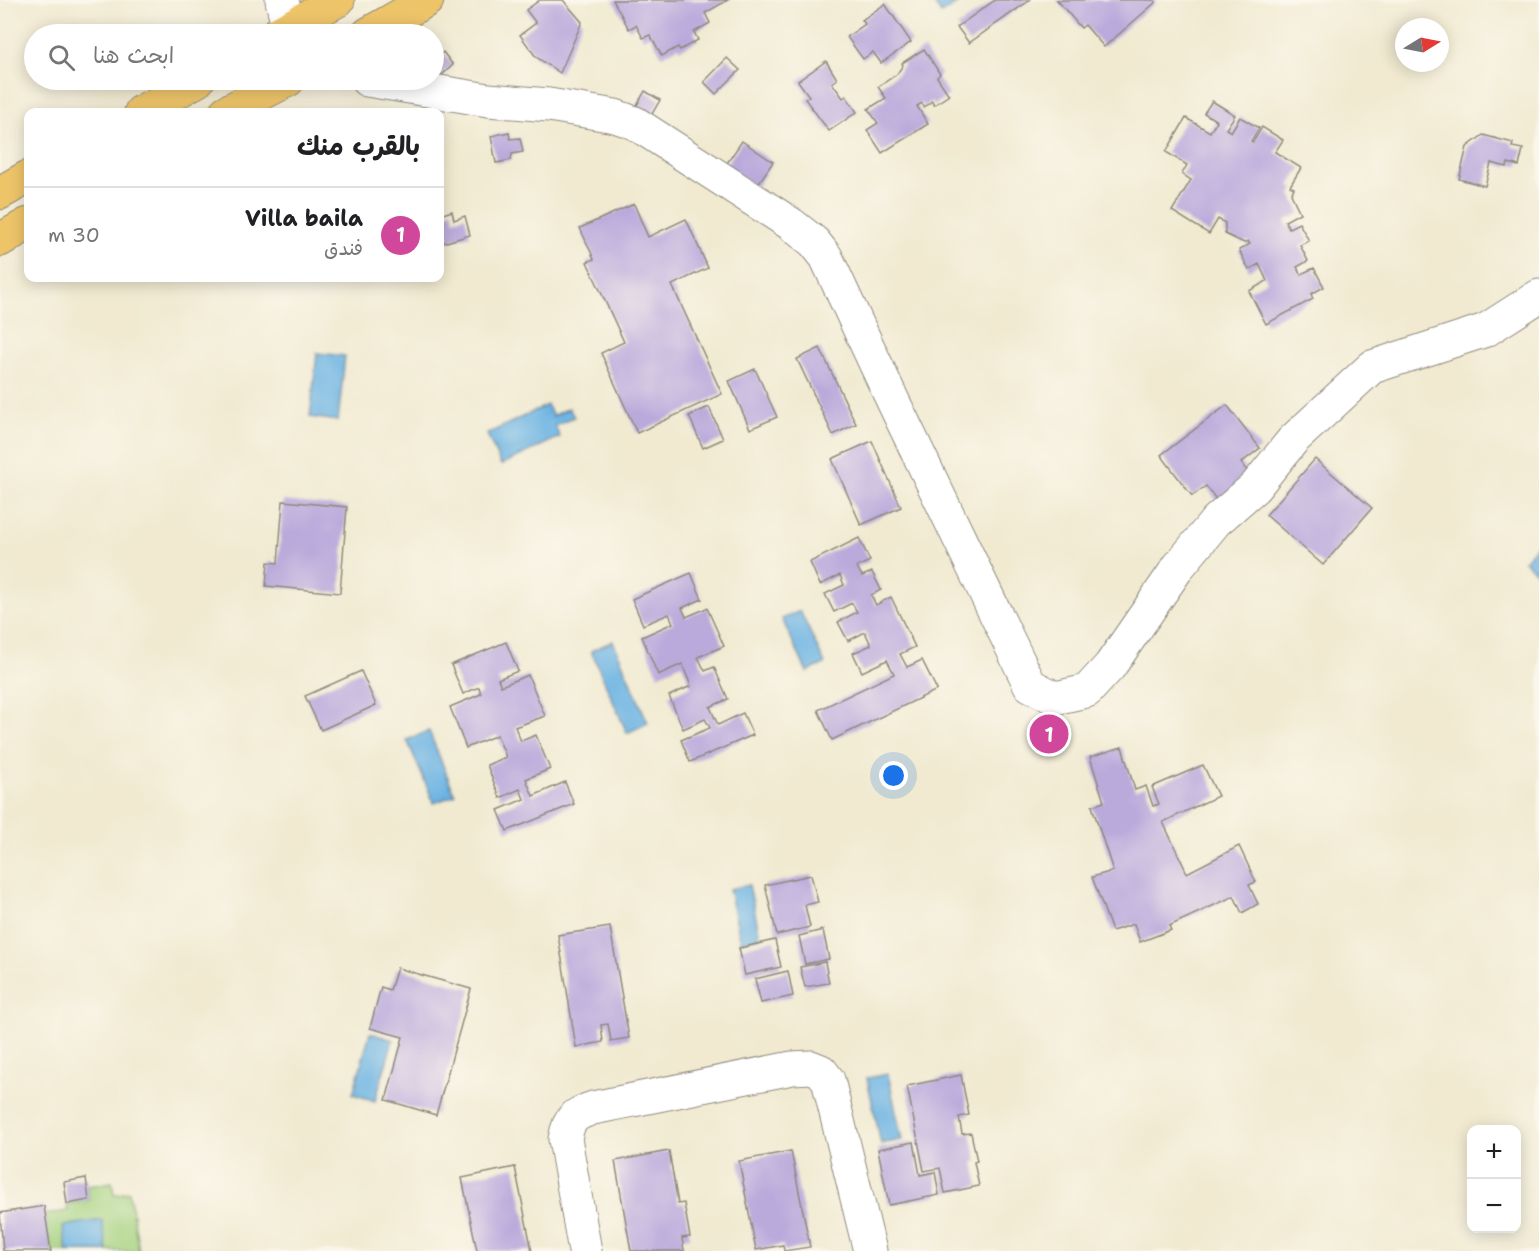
<!DOCTYPE html>
<html lang="ar">
<meta charset="utf-8">
<style>
body{margin:0;font-family:"Shantell Sans","Playpen Sans Arabic",sans-serif;background:#f2f2f2;color:#202124;direction:rtl}
.controls{position:absolute;right:18px;bottom:18px;display:grid;overflow:hidden;border-radius:12px;box-shadow:0 3px 15px #0003}
.controls button{width:54px;height:54px;display:grid;place-items:center;padding:0;border:0;border-bottom:2px solid #e0e0e0;background:#fff;color:#202124;font:30px sans-serif}
.compass{position:absolute;left:1395px;top:18px;width:54px;height:54px;border-radius:50%;background:#fff;box-shadow:0 3px 15px #0003;rotate:80deg}
.you{position:absolute;left:894px;top:776px;width:21px;height:21px;margin:-15px;border:4px solid #fff;border-radius:50%;background:#1a73e8;box-shadow:0 0 0 9px #1a73e833}
.badge{display:grid;place-items:center;width:39px;height:39px;border-radius:50%;background:#b45309;color:#fff;font-size:20px;font-weight:700}
.pin{position:absolute;translate:-50% -50%;border:3px solid #fff;box-shadow:0 2px 6px #0006}
.list{margin:0;padding:0;list-style:none}
h2{display:flex;justify-content:space-between;align-items:center;height:78px;margin:0;padding:0 24px;font-size:26px}
h2 small{font-size:20px;font-weight:400;color:#757577}
.list li{display:grid;grid-template-columns:39px 1fr auto;gap:18px;align-items:center;box-sizing:border-box;height:96px;padding:0 24px;border-top:2px solid #e0e0e0}
.list b{display:block;font-size:22px;white-space:nowrap}
.list p{margin:0;font-size:20px;white-space:nowrap;color:#757577}
.list em{font-size:20px;font-style:normal;color:#757577}
.icon{flex:none;width:33px;height:33px;fill:none;stroke:currentColor;stroke-width:2;stroke-linecap:round;stroke-linejoin:round}
.map{position:relative;flex:none;width:1539px;height:1251px;overflow:hidden;direction:ltr}
.search{position:absolute;background:#fff;box-shadow:0 3px 15px #0003;left:24px;top:24px;width:420px;height:66px;display:flex;align-items:center;gap:15px;box-sizing:border-box;padding:0 21px;border-radius:33px;color:#757577;font-size:22px}
.panel{position:absolute;background:#fff;box-shadow:0 3px 15px #0003;left:24px;top:108px;width:420px;height:174px;border-radius:12px;direction:rtl}
.map>svg:first-child{display:block}
.green{fill:#a6d27f;stroke:#687e55;stroke-width:1.5}
.water{fill:#6bb2e2;stroke:#4b6e86;stroke-width:1.5}
.building{fill:#baa9db}
.lines{fill:none;stroke-linecap:round;stroke-linejoin:round}
.minor-casing{stroke:#8e8a7e;stroke-width:35}
.highway-casing{stroke:#8e8a7e;stroke-width:35}
.minor{stroke:#fff;stroke-width:33}
.highway{stroke:#eec469;stroke-width:33}
</style>
<div class="map">
<svg width="1539" height="1251" viewBox="0 0 1539 1251">
<rect width="100%" height="100%" fill="#fbf7ec"/>
<filter id="ink" filterUnits="userSpaceOnUse"><feTurbulence type="fractalNoise" baseFrequency=".0167" numOctaves="2"/><feDisplacementMap in="SourceGraphic" scale="12" xChannelSelector="R" yChannelSelector="G"/><feConvolveMatrix kernelMatrix="1 2 1 2 8 2 1 2 1" color-interpolation-filters="sRGB"/></filter>
<filter id="wash" filterUnits="userSpaceOnUse"><feTurbulence type="fractalNoise" baseFrequency=".008" numOctaves="4" result="noise"/><feDisplacementMap in="SourceGraphic" scale="24" xChannelSelector="R" yChannelSelector="G"/><feGaussianBlur stdDeviation="1.35" result="paint"/><feColorMatrix in="noise" values="0 0 0 0 0 0 0 0 0 0 0 0 0 0 0 0 0 1.4 0 .05"/><feComposite in="paint" operator="in"/></filter>
<g filter="url(#wash)">
<rect width="100%" height="100%" fill="#f1ead1"/>
<path class="green" d="M112,1182L114,1195L129,1192L139,1251H51L45,1215L68,1211L67,1204L89,1200L87,1186Z"/>
<g class="water">
<path d="M932,0H962L941,14Z"/>
<path d="M317,353L345,356L338,421L310,417Z"/>
<path d="M547,405L553,416L569,408L574,417L555,426L560,437L501,465L487,434Z"/>
<path d="M1539,542V574L1524,561Z"/>
<path d="M800,611L825,664L807,672L782,619Z"/>
<path d="M613,641L648,723L627,733L591,651Z"/>
<path d="M429,731L455,795L434,803L407,740Z"/>
<path d="M749,885L760,937L741,942L729,889Z"/>
<path d="M370,1033L393,1040L375,1101L353,1094Z"/>
<path d="M888,1074L902,1140L881,1144L867,1078Z"/>
<path d="M102,1220L107,1251H67L63,1226Z"/>
</g>
<g id="blocks">
<g class="building">
<path d="M540,0H563L582,22L560,73L536,57L520,35L536,23L526,10Z"/>
<path d="M613,0H728L705,13L710,23L694,32L698,40L680,50L678,47L662,56L650,35L643,38L636,25L629,29Z"/>
<path d="M995,0H1030L969,43L957,27Z"/>
<path d="M1057,0H1154L1156,2L1104,47L1085,25L1081,28Z"/>
<path d="M885,4L911,42L881,63L873,52L863,59L847,37L865,24L862,20Z"/>
<path d="M924,49L940,74L937,77L949,95L934,105L932,101L924,107L922,103L917,106L928,124L882,153L867,130L878,123L868,109L886,98L878,87L897,74L903,65L902,63Z"/>
<path d="M443,52L453,65L433,83L434,60Z"/>
<path d="M727,58L740,70L716,94L704,82Z"/>
<path d="M826,61L837,79L832,83L843,98L846,96L857,112L829,131L805,99L809,96L798,81Z"/>
<path d="M645,91L660,100L648,121L633,112Z"/>
<path d="M1212,101L1235,115L1226,129L1231,132L1240,117L1259,128L1251,141L1253,142L1262,127L1283,140L1275,152L1301,168L1290,186L1294,188L1291,194L1300,213L1285,221L1289,228L1299,223L1309,241L1300,245L1308,261L1297,267L1301,274L1314,268L1324,287L1311,294L1313,299L1266,324L1249,291L1267,281L1259,264L1249,270L1239,250L1250,244L1248,241L1244,243L1225,234V223L1218,219L1209,234L1172,211L1191,180L1182,174L1187,165L1166,152L1186,118L1210,132L1217,121L1204,113Z"/>
<path d="M509,132L510,139L520,138L523,152L512,154L511,160L496,163L491,136Z"/>
<path d="M1483,135L1513,143L1512,147L1523,149L1519,166L1508,163L1507,167L1491,163L1485,186L1459,179L1467,147Z"/>
<path d="M742,141L773,162L756,187L725,166Z"/>
<path d="M634,204L648,237L686,219L708,268L672,285L722,394L637,433L601,353L624,342L587,262L594,259L580,228Z"/>
<path d="M452,211L454,220L465,216L470,235L443,243L440,230V224L442,223L440,215Z"/>
<path d="M820,348L856,424L833,435L797,359Z"/>
<path d="M755,369L777,417L750,429L729,381Z"/>
<path d="M1227,405L1260,448L1241,463L1254,480L1221,506L1206,486L1192,496L1161,455Z"/>
<path d="M709,407L723,439L703,448L689,416Z"/>
<path d="M872,441L901,507L861,525L832,459Z"/>
<path d="M1315,459L1372,508L1323,565L1266,515Z"/>
<path d="M283,501L347,507L340,593L266,586L268,562L278,563Z"/>
<path d="M859,538L870,561L857,567L862,576L872,572L881,590L871,595L876,605L891,597L915,647L900,654L907,667L922,660L937,690L832,740L818,710L894,674L887,660L862,672L853,653L871,645L865,632L848,641L838,622L857,612L852,603L834,612L825,594L844,585L840,575L820,585L810,562Z"/>
<path d="M691,573L702,599L682,608L686,617L707,608L724,646L698,657L705,671L714,667L728,699L710,707L718,725L743,713L753,735L690,762L681,740L710,728L705,719L683,729L669,696L691,686L682,664L658,675L642,637L673,623L669,614L643,625L632,599Z"/>
<path d="M506,642L518,671L498,679L501,686L528,675L545,716L515,727L521,741L536,735L550,769L526,779L533,796L565,782L574,804L507,831L498,810L524,799L520,789L500,798L487,765L506,757L497,735L466,748L450,707L481,694L479,687L463,694L451,665Z"/>
<path d="M361,671L376,705L321,730L305,696Z"/>
<path d="M1122,747L1135,790L1146,786L1153,806L1159,804L1152,787L1203,765L1218,796L1163,822L1187,873L1239,846L1256,882L1249,885L1258,904L1242,913L1234,896L1169,926L1171,930L1140,942L1134,924L1112,931L1092,877L1113,871L1092,806L1104,802L1090,757Z"/>
<path d="M811,875L818,902L805,905L810,927L777,935L765,885Z"/>
<path d="M610,927L629,1038L611,1041L608,1024L601,1025L603,1042L576,1047L558,935Z"/>
<path d="M823,930L829,959L805,964L799,936Z"/>
<path d="M775,940L781,967L745,975L739,948Z"/>
<path d="M825,962L829,983L805,987L800,967Z"/>
<path d="M397,968L471,989L436,1115L386,1100L403,1037L370,1028L381,987L390,990Z"/>
<path d="M788,971L793,996L761,1003L755,979Z"/>
<path d="M961,1075L969,1115L959,1117L962,1134L971,1133L977,1161L974,1162L979,1186L945,1193L940,1168L924,1171L907,1086Z"/>
<path d="M914,1142L920,1175L935,1172L939,1195L889,1205L878,1149Z"/>
<path d="M669,1151L678,1204L684,1203L690,1237L682,1238L684,1251H631L615,1161Z"/>
<path d="M791,1151L810,1247L784,1251L783,1245L756,1250L739,1161Z"/>
<path d="M515,1167L532,1251H477L462,1178Z"/>
<path d="M86,1178L89,1200L67,1204L64,1182Z"/>
<path d="M44,1206L51,1251H3L0,1213Z"/>
</g>
</g>
</g>
<g filter="url(#ink)">
<use href="#blocks" fill-opacity="0" stroke="#8e8a7e" stroke-width="1.5"/>
<g class="lines">
<defs>
<g id="minor">
<path d="M282,0L288,28L291,34"/>
<path d="M367,80L488,100L549,105L615,116L635,123L791,224L814,242L826,257L892,399L1030,685L1055,698L1087,691L1110,666L1179,566L1216,521L1255,487L1293,440L1372,367L1486,330L1539,296"/>
<path d="M585,1251L565,1139C569,1118 573,1115 593,1108L792,1068L811,1067L821,1071L828,1080L870,1251"/>
</g>
<g id="highway">
<path d="M277,34L338,0"/>
<path d="M368,34L427,0"/>
<path d="M141,112L198,80"/>
<path d="M226,112L288,80"/>
<path d="M0,193L28,177"/>
<path d="M0,240L28,224"/>
</g>
</defs>
<use href="#minor" class="minor-casing"/>
<use href="#highway" class="highway-casing"/>
<use href="#minor" class="minor"/>
<use href="#highway" class="highway"/>
</g>
</g>
</svg>
<div class="controls">
<button>+</button>
<button>−</button>
</div>
<svg class="compass" viewBox="-18 -18 36 36"><path d="M0-13l5 13h-10z" fill="#e53935"/><path d="M0 13l5-13h-10z" fill="#757577"/></svg>
<div class="you"></div>
<div class="pin badge" style="left:1049px;top:734px;background:#d1479c">1</div>
<div class="search"><svg class="icon" aria-label="search" viewBox="0 0 24 24"><circle cx="10" cy="10" r="6"/><path d="M15 15l6 6"/></svg>ابحث هنا</div>
<section class="panel">
<h2>بالقرب منك<small></small></h2>
<ul class="list">
<li><span class="badge" style="background:#d1479c">1</span><div><b>Villa baila</b><p>فندق</p></div><em>30 m</em></li>
</ul>
</section>
</div>
